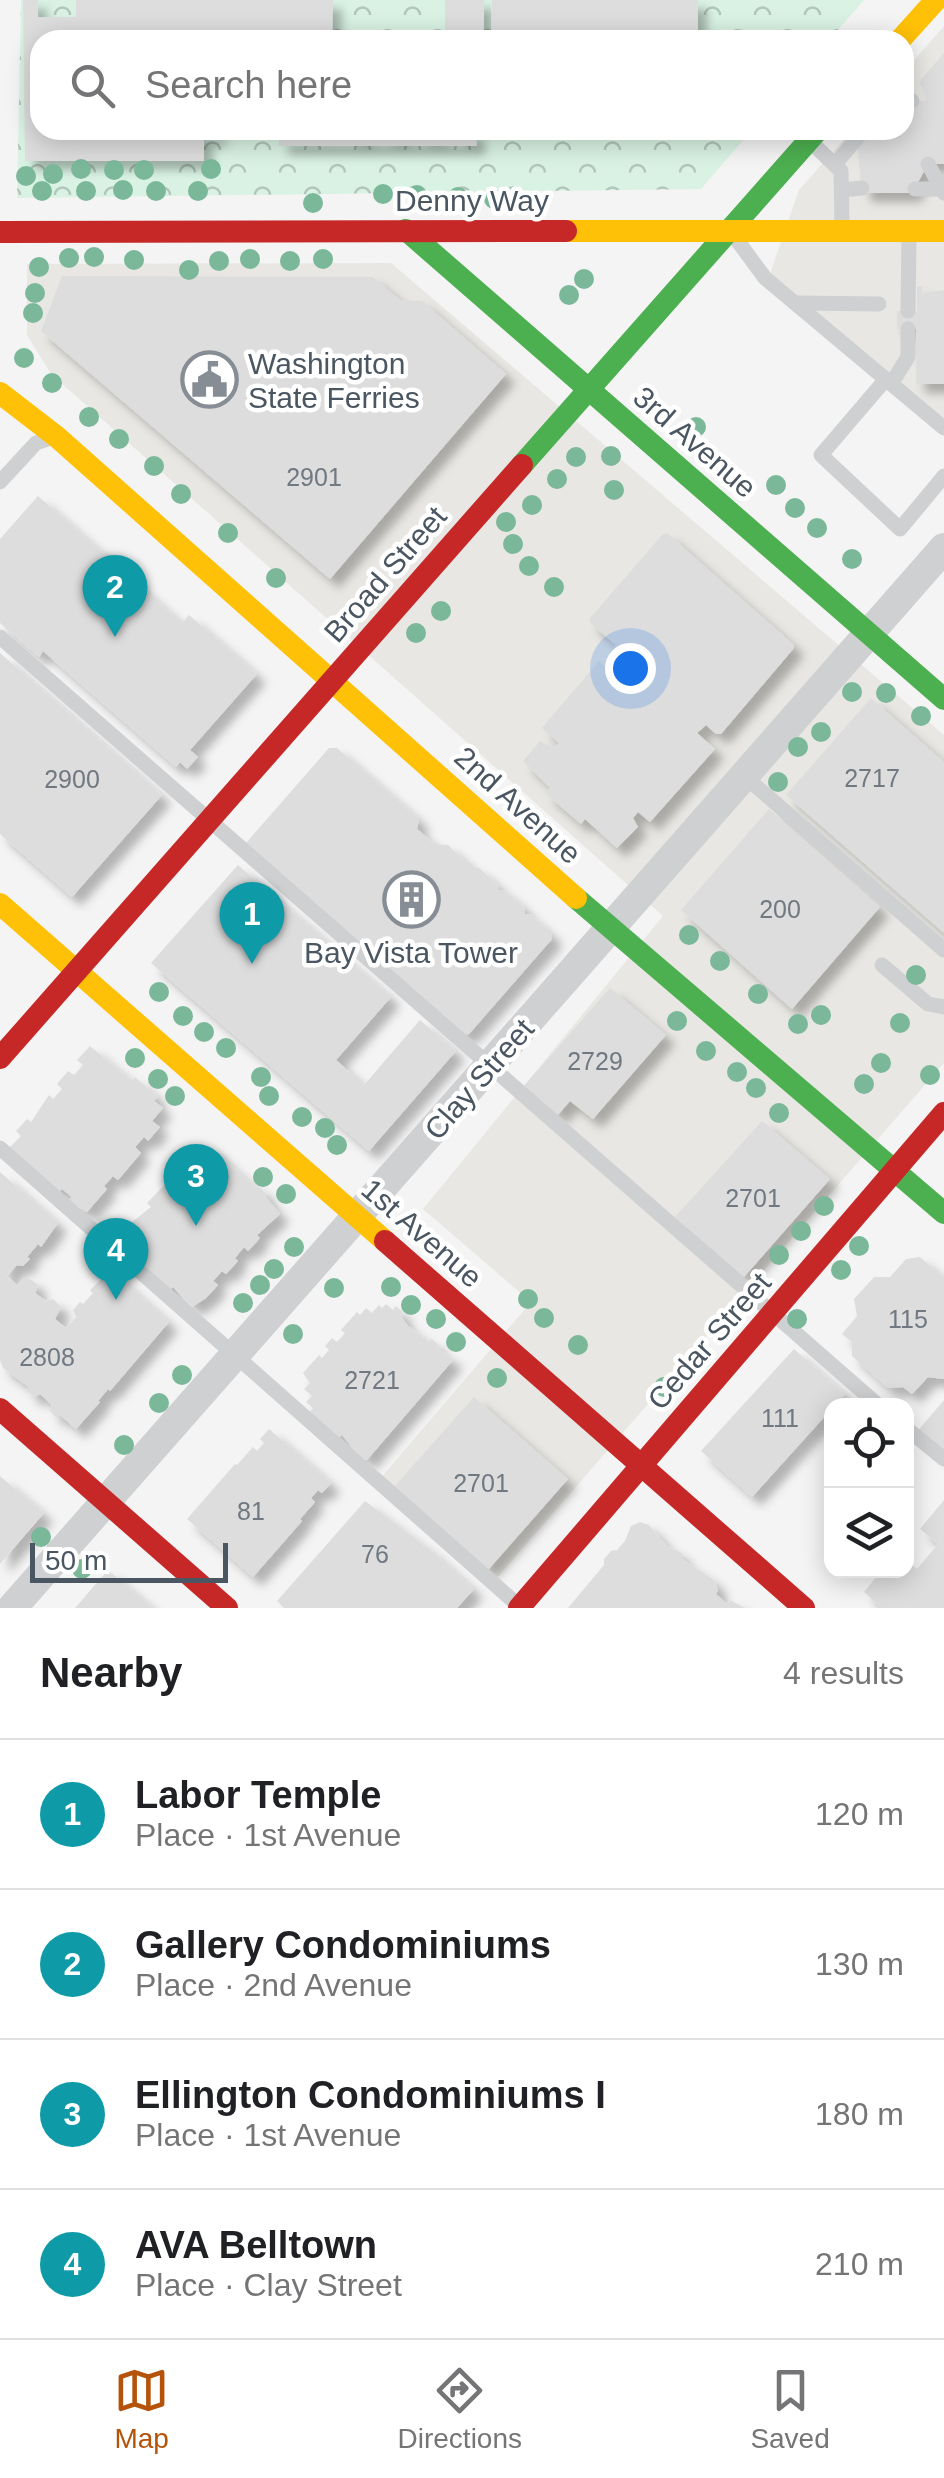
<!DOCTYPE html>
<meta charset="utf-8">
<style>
body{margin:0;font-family:Arial,sans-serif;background:#f2f2f2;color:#202124}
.controls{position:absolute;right:30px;bottom:30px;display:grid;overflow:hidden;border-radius:20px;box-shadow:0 5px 25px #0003}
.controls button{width:90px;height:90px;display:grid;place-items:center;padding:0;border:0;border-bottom:2px solid #e0e0e0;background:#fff;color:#202124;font:50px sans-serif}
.scale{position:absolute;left:30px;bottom:25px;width:198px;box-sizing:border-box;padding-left:10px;border:5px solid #4a5661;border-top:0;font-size:28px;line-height:35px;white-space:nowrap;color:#4a5661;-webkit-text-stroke:8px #fff;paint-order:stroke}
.you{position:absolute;left:630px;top:668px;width:35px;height:35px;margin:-25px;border:8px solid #fff;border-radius:50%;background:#1a73e8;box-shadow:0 0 0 15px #1a73e833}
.badge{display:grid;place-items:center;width:65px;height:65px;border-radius:50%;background:#b45309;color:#fff;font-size:32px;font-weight:700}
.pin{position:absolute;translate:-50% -82px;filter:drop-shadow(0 2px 5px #0008)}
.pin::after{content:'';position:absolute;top:52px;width:35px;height:30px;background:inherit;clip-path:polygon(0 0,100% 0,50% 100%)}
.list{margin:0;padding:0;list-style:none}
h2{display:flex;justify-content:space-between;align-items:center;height:130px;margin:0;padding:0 40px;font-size:42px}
h2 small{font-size:32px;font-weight:400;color:#757577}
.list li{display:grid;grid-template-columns:65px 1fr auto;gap:30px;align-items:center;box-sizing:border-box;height:150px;padding:0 40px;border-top:2px solid #e0e0e0}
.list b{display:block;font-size:38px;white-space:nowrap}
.list p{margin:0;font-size:32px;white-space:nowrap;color:#757577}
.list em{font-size:32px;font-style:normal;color:#757577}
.icon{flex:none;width:55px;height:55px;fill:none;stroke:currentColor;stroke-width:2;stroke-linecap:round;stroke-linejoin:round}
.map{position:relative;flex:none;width:944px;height:1608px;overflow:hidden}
.search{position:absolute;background:#fff;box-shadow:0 5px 25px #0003;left:30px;right:30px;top:30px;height:110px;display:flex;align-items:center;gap:25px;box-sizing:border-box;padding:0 35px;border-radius:30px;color:#757577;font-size:38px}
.sheet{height:730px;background:#fff}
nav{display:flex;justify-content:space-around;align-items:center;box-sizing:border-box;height:140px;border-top:2px solid #e0e0e0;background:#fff;font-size:28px;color:#757577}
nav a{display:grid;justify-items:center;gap:5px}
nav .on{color:#b45309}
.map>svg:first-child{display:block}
.commercial{fill:#e8e7e3}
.park{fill:url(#park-crowns)}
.building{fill:#ddddde;filter:url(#shadow)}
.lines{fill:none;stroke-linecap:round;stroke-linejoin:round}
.lane{stroke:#ced0d2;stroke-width:15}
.street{stroke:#ced0d2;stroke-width:30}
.fast{stroke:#4caf50;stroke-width:22}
.slow{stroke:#ffc107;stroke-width:22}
.jam{stroke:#c62828;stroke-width:22}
.tree{fill:#7ab899}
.labels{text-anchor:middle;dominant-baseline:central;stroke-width:9;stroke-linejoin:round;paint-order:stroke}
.number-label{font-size:25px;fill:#707881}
.street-label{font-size:30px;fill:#4a5661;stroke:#fff}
.poi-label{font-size:30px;fill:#4a5661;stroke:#fff;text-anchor:start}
</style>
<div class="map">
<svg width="944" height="1608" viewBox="0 0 944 1608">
<defs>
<pattern id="park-crowns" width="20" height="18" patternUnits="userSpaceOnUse" patternTransform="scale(2.5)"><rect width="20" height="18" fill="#d9f2e3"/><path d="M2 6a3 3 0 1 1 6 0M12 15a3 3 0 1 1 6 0" fill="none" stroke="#b2c7bb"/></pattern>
<filter id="shadow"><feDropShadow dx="9" dy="9" stdDeviation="5" flood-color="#0004"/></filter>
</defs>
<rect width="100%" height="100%" fill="#f4f4f4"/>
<g class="commercial">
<path d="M944,26V425L770,274L799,190L852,130H904V72Z"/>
<path d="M391,263L944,735V1063L496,1579L380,1479L531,1302L423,1209L663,916L51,374L27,335V264Z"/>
</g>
<path class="park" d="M21,0H864L829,40H40V130H752L701,189L17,198Z"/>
<g class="building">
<path d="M23,0H38V17H76V0H333L332,40H40V130H218V137H204V161H25Z"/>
<path d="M445,0H484V32L445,31Z"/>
<path d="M492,0H698V40H491Z"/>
<path d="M944,53V164H928L912,193H862L857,140L866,130H904V101H929L919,82Z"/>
<path d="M349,130H366V136H384V130H403V136H420V130H439V136L456,137V130H475L477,146H279V135L349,136Z"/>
<path d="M62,276L373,277L400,300L422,301L506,374L330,579L41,331Z"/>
<path d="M917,286H922V293L944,290V384H916V329H897V311L917,312Z"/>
<path d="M38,496L182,623L189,615L257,674L190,750L198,757L187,769L180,762L176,767L43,651L39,657L0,623V539Z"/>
<path d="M663,534H668L794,645V648L721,734H716L706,725L697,733L715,749L650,822L638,812L633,818L638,827L617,848L585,819L581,824L545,793L550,788L523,761L540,741L554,748L559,743L542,728L599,661L607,668L616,658L610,652L616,645L590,623V618Z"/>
<path d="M0,653L162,795L72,897L0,834Z"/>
<path d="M871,698L944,762V933L786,795Z"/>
<path d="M329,748H337L419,819L417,829L436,845H448L472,868H479L499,886V890H504L525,908V914H530L552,934V939L469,1034L462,1035L246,843Z"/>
<path d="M769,809L880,907L792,1009L681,910Z"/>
<path d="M238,865L391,997L336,1060L364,1085L420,1020L456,1051L369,1151L151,963Z"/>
<path d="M610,988L666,1035L593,1119L570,1101L558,1115L524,1086Z"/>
<path d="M90,1046L132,1081L135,1077L158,1097L154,1101L163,1108L152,1121L160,1127L148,1141L144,1137L135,1147L141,1153L118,1180L113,1176L104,1186L107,1189L87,1212L69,1201L72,1197L62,1189L58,1193L7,1150L21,1136L16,1131L27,1119L31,1122L49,1095L53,1099L62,1089L57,1084L68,1071L74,1075L83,1065L77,1060Z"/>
<path d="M762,1121L830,1179L744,1277L675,1217Z"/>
<path d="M211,1147L256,1188L258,1186L267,1194L265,1196L280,1214L257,1235L260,1238L248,1251L244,1247L235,1258L238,1261L226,1274L222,1271L213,1281L218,1285L206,1298L192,1307L173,1287L168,1292L140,1266L144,1262L135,1254L130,1259L115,1246L130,1231L126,1227L151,1207L147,1203L171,1178L175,1182L184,1172L179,1168L192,1155L198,1161Z"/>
<path d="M0,1172L58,1223L41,1247L38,1244L27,1257L30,1259L23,1266L17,1265L7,1276L17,1285L24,1278H29L38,1285L35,1293L46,1301L53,1299L61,1307L55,1319L66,1328L76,1317L73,1310L80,1302L83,1304L93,1293L90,1290L111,1270L169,1322L110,1391L108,1389L98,1401L100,1402L76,1429L60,1415L57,1418L50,1411L52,1405L40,1394L34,1397L26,1390L29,1387L3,1368L0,1360Z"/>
<path d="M920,1257L944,1278V1379L928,1377L912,1394L903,1387L888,1388L852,1356V1342L842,1334L857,1316L854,1299L874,1277H890L906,1259Z"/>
<path d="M386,1304L393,1310L396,1306L403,1312L400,1315L408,1326L429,1342L432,1339L438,1344L435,1347L454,1359L367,1460L363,1459L342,1435L338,1438L309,1413L313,1408L306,1402L312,1396L304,1389L310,1383L303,1373L319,1355L322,1358L329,1350L325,1346L332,1338L337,1342L345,1333L341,1330L357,1312L360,1315L366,1308L372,1313L379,1305L382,1308Z"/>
<path d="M794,1349L845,1394L752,1497L701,1451Z"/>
<path d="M474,1397L568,1479L488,1570L394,1487Z"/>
<path d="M944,1400V1459L915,1434Z"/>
<path d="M269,1429L331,1483L322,1493L318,1490L311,1498L315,1502L300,1519L302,1521L253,1577L187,1519L235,1464L237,1465L253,1447L257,1451L264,1443L260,1439Z"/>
<path d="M0,1476L44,1513L0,1564Z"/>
<path d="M944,1500V1608H882L864,1592L882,1570H906V1560L917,1569L938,1544L920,1529Z"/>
<path d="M365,1501L434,1553L474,1589L457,1608H284L277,1601Z"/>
<path d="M640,1522L649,1525L667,1546L682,1553V1559L714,1580L718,1590L716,1594L727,1604L730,1600L745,1608H568L604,1565V1559L611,1551L617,1550L625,1541L631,1526Z"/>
<path d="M108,1570L128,1587L153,1608H75Z"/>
</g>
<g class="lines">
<g class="lane">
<path d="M904,93L912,101"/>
<path d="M812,143L841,171L842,227"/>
<path d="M835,164L864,130"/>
<path d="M928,164L944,193"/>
<path d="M915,189H942"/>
<path d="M842,190L862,188"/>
<path d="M737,240L765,278L944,428"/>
<path d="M796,303L879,304"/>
<path d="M908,311L909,235"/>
<path d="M886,379L821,455L900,529L944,476"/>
<path d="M891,384L908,357V329"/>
<path d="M0,482L36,443L48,439"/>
<path d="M0,637L879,1406"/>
<path d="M742,774L944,950"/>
<path d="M882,965L928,1004L944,1007"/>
<path d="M0,1148L518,1605"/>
<path d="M906,1428L944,1459"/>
</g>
<path class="street" d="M12,1608C324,1256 633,901 944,548"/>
<g class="fast">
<path d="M406,230L944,699"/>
<path d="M522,465L818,130"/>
<path d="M576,898L944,1213"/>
</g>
<g class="slow">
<path d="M900,40L936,0"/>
<path d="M566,231H944"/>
<path d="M0,393L57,437L576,898"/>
<path d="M0,904L385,1241"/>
</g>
<g class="jam">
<path d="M0,232L566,231"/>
<path d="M0,1058L522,465"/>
<path d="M385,1241L804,1608"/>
<path d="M0,1409L227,1608"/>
<path d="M519,1608L944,1113"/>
</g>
</g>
<g class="tree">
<circle cx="81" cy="169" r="10"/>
<circle cx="211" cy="169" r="10"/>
<circle cx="114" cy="170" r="10"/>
<circle cx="144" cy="170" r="10"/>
<circle cx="53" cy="174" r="10"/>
<circle cx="26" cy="176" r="10"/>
<circle cx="123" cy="190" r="10"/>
<circle cx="42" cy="191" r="10"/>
<circle cx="86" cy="191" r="10"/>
<circle cx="156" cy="191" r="10"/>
<circle cx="198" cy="191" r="10"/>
<circle cx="383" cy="194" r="10"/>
<circle cx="417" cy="195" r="10"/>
<circle cx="458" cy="197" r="10"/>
<circle cx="494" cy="199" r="10"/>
<circle cx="313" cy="203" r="10"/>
<circle cx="94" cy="257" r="10"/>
<circle cx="69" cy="258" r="10"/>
<circle cx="250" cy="259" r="10"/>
<circle cx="323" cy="259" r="10"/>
<circle cx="134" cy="260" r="10"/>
<circle cx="219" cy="261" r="10"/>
<circle cx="290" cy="261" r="10"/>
<circle cx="39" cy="267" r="10"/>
<circle cx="189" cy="270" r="10"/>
<circle cx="584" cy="279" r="10"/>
<circle cx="35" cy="293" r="10"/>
<circle cx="569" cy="295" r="10"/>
<circle cx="33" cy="313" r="10"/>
<circle cx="24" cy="358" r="10"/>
<circle cx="52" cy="383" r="10"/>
<circle cx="89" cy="417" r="10"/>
<circle cx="696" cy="427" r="10"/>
<circle cx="119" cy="439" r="10"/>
<circle cx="611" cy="456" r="10"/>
<circle cx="576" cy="457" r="10"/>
<circle cx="154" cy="466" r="10"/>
<circle cx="557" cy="479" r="10"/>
<circle cx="776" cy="485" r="10"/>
<circle cx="614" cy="490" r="10"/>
<circle cx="181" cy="494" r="10"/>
<circle cx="532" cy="505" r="10"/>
<circle cx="795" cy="508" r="10"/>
<circle cx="506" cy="522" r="10"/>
<circle cx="817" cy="528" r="10"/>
<circle cx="228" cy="533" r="10"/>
<circle cx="513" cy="544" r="10"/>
<circle cx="852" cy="559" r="10"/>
<circle cx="529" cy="566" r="10"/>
<circle cx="276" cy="578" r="10"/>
<circle cx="554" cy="587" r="10"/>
<circle cx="441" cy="611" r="10"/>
<circle cx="416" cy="633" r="10"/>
<circle cx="852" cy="692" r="10"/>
<circle cx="886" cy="693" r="10"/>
<circle cx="921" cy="716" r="10"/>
<circle cx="821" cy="732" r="10"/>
<circle cx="798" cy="747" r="10"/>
<circle cx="778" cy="782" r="10"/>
<circle cx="689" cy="935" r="10"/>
<circle cx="720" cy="961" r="10"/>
<circle cx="916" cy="975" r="10"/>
<circle cx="159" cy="992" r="10"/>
<circle cx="758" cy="994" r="10"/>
<circle cx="821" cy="1015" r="10"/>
<circle cx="183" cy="1016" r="10"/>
<circle cx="677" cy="1021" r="10"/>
<circle cx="900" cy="1023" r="10"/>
<circle cx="798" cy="1024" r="10"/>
<circle cx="204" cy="1032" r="10"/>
<circle cx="226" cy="1048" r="10"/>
<circle cx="706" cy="1051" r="10"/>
<circle cx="135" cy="1058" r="10"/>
<circle cx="881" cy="1063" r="10"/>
<circle cx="737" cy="1072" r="10"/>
<circle cx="930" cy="1075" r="10"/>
<circle cx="261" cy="1077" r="10"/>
<circle cx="158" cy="1079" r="10"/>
<circle cx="864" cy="1084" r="10"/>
<circle cx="756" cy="1088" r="10"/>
<circle cx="175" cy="1096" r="10"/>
<circle cx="269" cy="1096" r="10"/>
<circle cx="779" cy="1113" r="10"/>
<circle cx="302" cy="1117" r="10"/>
<circle cx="325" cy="1128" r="10"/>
<circle cx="337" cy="1145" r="10"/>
<circle cx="263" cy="1177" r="10"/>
<circle cx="286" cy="1194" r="10"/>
<circle cx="824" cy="1206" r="10"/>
<circle cx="801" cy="1231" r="10"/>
<circle cx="859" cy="1246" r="10"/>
<circle cx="294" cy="1247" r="10"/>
<circle cx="779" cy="1255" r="10"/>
<circle cx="274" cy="1269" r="10"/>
<circle cx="841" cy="1270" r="10"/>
<circle cx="260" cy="1285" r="10"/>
<circle cx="391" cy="1287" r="10"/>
<circle cx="334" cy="1288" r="10"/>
<circle cx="528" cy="1299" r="10"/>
<circle cx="243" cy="1303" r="10"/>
<circle cx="411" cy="1305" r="10"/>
<circle cx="544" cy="1318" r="10"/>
<circle cx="436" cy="1319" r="10"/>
<circle cx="797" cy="1319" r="10"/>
<circle cx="293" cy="1334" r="10"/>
<circle cx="456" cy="1342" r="10"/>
<circle cx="578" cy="1345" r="10"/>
<circle cx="182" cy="1375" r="10"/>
<circle cx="497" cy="1378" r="10"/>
<circle cx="664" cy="1387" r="10"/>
<circle cx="159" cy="1403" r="10"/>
<circle cx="124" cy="1445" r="10"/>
<circle cx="41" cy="1537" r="10"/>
<circle cx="82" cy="1569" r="10"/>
</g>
<defs>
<symbol id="civic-ring" viewBox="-11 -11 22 22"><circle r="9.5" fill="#fff" stroke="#868d94" stroke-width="1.5"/><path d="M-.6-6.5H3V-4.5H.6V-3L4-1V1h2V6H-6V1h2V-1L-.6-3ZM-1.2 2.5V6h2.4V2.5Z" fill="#868d94"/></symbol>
<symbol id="building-ring" viewBox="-11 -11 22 22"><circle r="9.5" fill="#fff" stroke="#868d94" stroke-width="1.5"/><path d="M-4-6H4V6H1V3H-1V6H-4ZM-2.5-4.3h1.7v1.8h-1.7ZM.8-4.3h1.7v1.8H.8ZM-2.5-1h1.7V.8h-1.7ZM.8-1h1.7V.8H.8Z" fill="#868d94"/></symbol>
</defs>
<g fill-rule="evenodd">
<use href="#civic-ring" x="178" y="348" width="63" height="63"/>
<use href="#building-ring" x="380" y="868" width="63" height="63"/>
</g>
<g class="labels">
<g class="number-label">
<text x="314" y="477">2901</text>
<text x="872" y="778">2717</text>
<text x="72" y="779">2900</text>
<text x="780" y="909">200</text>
<text x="595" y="1061">2729</text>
<text x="753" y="1198">2701</text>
<text x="908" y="1319">115</text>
<text x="47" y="1357">2808</text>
<text x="372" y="1380">2721</text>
<text x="780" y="1418">111</text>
<text x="481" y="1483">2701</text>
<text x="251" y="1511">81</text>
<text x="375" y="1554">76</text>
</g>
<g class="street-label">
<text x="472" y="200">Denny Way</text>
<text transform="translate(695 442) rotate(41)">3rd Avenue</text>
<text transform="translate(385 574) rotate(-49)">Broad Street</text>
<text transform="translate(518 805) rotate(42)">2nd Avenue</text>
<text transform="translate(479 1079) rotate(-49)">Clay Street</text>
<text transform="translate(422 1233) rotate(41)">1st Avenue</text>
<text transform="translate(709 1341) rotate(-49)">Cedar Street</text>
</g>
<g class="poi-label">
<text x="248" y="363">Washington<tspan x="248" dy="34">State Ferries</tspan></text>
<text x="411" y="952" text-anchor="middle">Bay Vista Tower</text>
</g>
</g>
</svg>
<div class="controls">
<button><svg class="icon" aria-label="locate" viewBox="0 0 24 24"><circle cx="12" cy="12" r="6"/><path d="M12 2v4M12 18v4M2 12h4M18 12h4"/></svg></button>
<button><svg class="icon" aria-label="layers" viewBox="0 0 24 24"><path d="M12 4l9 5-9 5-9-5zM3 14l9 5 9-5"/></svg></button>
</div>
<div class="scale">50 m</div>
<div class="you"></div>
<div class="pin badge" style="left:252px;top:964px;background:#0f9aa8">1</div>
<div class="pin badge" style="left:115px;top:637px;background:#0f9aa8">2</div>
<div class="pin badge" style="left:196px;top:1226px;background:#0f9aa8">3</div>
<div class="pin badge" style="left:116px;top:1300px;background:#0f9aa8">4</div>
<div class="search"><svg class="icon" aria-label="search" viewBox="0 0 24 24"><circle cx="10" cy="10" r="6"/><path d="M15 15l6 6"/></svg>Search here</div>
</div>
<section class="sheet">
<h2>Nearby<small>4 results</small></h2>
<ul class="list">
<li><span class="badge" style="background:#0f9aa8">1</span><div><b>Labor Temple</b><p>Place · 1st Avenue</p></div><em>120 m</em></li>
<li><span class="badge" style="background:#0f9aa8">2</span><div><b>Gallery Condominiums</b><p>Place · 2nd Avenue</p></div><em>130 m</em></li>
<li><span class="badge" style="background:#0f9aa8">3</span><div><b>Ellington Condominiums I</b><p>Place · 1st Avenue</p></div><em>180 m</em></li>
<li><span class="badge" style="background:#0f9aa8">4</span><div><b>AVA Belltown</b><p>Place · Clay Street</p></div><em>210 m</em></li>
</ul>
</section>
<nav>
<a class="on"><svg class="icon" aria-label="map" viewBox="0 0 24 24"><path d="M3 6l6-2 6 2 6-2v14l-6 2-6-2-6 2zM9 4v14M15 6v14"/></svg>Map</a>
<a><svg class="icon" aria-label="directions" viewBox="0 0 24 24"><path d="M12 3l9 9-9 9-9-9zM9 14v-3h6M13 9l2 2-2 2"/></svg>Directions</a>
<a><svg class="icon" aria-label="saved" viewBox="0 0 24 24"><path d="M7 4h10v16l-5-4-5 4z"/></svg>Saved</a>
</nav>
